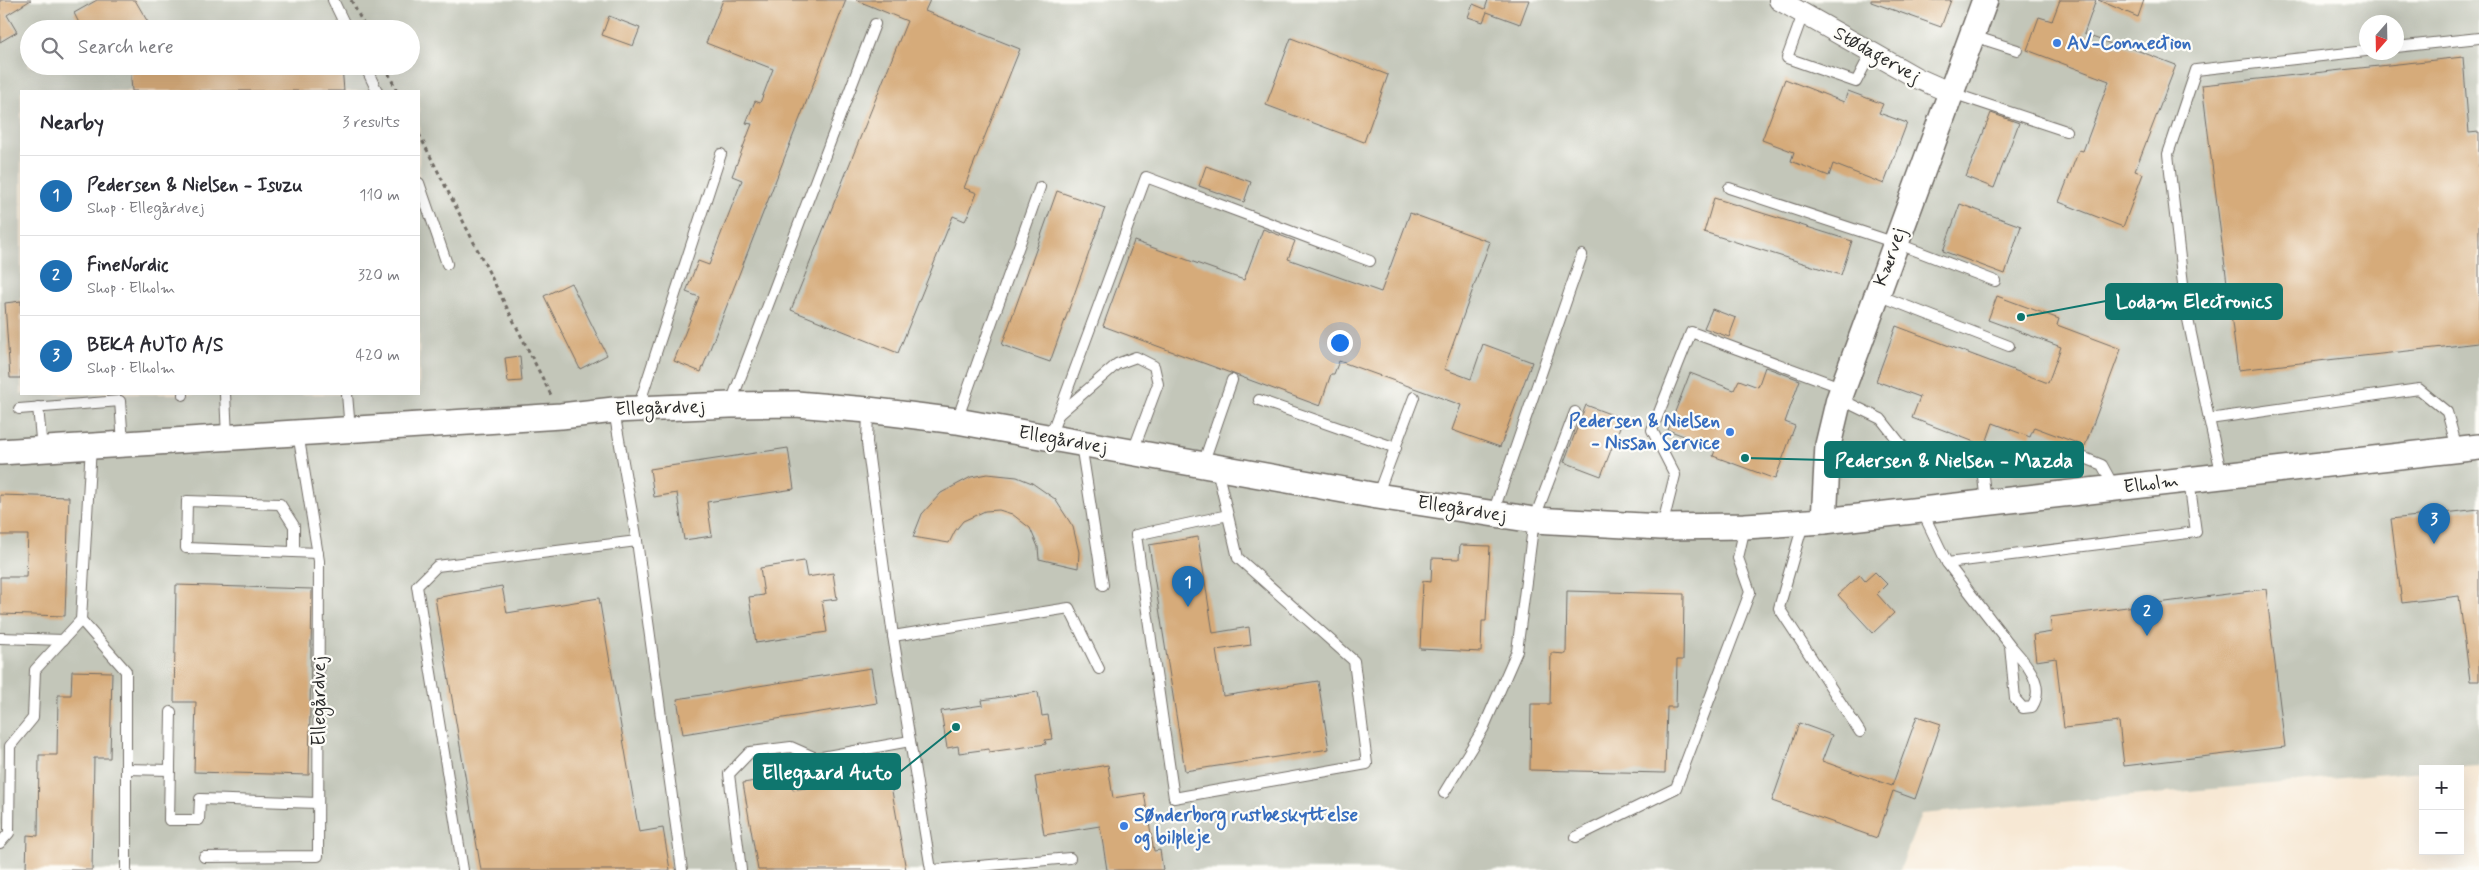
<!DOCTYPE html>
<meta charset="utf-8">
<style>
body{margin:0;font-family:Mynerve,sans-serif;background:#f7f7f7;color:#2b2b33}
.controls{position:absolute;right:15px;bottom:15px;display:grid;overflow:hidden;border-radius:0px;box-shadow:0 5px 20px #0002}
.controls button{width:45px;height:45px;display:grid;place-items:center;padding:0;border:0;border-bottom:1px solid #e1e1e2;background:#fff;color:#2b2b33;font:25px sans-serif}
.compass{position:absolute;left:2359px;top:15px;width:45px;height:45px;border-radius:50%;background:#fff;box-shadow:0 5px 20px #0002;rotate:200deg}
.you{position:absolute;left:1339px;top:342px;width:18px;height:18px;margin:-12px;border:4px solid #fff;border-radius:50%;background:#1a73e8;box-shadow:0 0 0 8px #1a73e833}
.badge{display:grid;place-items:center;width:32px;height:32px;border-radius:50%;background:#1f6fb2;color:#fff;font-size:16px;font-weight:700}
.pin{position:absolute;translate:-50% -41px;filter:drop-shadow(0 1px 2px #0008)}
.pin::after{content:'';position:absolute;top:26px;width:18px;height:15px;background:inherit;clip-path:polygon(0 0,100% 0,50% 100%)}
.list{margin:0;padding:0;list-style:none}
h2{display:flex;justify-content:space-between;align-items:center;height:65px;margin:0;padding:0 20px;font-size:21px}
h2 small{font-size:16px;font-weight:400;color:#7c7c81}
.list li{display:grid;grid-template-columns:32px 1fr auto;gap:15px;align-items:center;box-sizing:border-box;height:80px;padding:0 20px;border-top:1px solid #e1e1e2}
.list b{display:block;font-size:19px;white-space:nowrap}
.list p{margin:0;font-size:16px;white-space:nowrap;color:#7c7c81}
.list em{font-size:16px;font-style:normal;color:#7c7c81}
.icon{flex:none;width:28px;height:28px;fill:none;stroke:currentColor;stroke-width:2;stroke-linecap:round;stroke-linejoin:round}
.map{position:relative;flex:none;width:2479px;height:870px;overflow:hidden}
.search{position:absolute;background:#fff;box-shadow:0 5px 20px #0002;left:20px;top:20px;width:400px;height:55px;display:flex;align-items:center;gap:12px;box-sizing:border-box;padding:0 18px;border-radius:28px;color:#7c7c81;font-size:19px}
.panel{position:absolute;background:#fff;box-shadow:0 5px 20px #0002;left:20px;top:90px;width:400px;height:305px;border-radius:0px}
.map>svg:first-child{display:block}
.industrial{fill:#c3c6b9;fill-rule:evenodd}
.building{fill:#d6ab7a}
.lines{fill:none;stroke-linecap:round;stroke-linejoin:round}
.service-casing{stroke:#726d66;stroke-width:12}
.minor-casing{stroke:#726d66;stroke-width:22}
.tertiary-casing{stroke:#726d66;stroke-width:28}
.path{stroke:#726d66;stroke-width:3;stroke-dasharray:4 4;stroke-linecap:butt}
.service{stroke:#fff;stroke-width:10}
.minor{stroke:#fff;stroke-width:20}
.tertiary{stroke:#fff;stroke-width:25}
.shop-dot{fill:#3f7fe0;stroke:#fdfcf7;stroke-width:2}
.labels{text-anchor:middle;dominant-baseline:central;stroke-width:4.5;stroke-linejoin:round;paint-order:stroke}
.shop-label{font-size:19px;font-weight:bold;fill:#366cbe;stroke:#fdfcf7;text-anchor:start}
.street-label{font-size:19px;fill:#2b2b2b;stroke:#fdfcf7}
.leader{fill:none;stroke:#0f766e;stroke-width:2}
.callout-dot{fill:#0f766e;stroke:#fdfcf7;stroke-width:2}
.callout{fill:#0f766e;stroke:#0f766e;stroke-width:2}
.callout-label{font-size:20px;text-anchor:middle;font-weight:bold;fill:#fff}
</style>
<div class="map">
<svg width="2479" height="870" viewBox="0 0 2479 870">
<rect width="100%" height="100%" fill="#fdfcf7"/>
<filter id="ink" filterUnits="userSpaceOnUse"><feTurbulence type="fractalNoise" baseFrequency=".02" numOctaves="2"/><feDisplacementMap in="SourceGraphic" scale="10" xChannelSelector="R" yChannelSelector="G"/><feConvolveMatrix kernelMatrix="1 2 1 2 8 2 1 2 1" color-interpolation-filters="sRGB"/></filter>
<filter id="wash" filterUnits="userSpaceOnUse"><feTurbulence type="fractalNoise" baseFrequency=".0096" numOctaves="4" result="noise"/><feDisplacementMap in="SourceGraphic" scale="20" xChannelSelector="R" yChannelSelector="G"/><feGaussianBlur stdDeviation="1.12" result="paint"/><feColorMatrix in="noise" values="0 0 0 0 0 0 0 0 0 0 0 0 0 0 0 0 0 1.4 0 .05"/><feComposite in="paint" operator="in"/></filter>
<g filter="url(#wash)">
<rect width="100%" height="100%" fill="#f7e8d4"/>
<path class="industrial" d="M0,0H2479V766L2423,769V771L1921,814L1900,870H0ZM2366,22H2396V52H2366ZM29,29H411V66H29ZM21,91H419V394H21Z"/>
<g id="blocks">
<g class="building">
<path d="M0,0H31L7,15L17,32L0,42Z"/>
<path d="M97,0H135L149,24L141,29H82L74,13Z"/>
<path d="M723,0H846L701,372L674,361L699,297L686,292L698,261L709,265L742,180L732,176L752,124L746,123L755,101L760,103L773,69L706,43Z"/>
<path d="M856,0H930L925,11L1020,49L964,188L977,193L969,213L965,221L953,216L898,353L791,310L907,21Z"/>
<path d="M1488,0H1529L1520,24L1487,12L1483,22L1468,17L1473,4L1485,9Z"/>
<path d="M1871,0H1951L1941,27L1871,2Z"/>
<path d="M2060,0H2096L2084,34L2122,48L2123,45L2176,65L2135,171L2143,174L2123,227L2059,202L2079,150L2083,151L2109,81L2027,50L2039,17L2052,21Z"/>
<path d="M2098,0H2144L2138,17Z"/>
<path d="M609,16L640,28L633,46L602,35Z"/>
<path d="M1291,38L1388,75L1364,142L1266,105Z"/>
<path d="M2463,57L2469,133L2479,132V343L2238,370L2202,85Z"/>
<path d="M130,66H342L344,91H132Z"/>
<path d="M1785,79L1844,102L1848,91L1883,104L1879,113L1907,123L1884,184L1833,164L1829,176L1791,161L1794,152L1762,140Z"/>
<path d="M1991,113L2019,123L1994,188L1966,177Z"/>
<path d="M1206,166L1251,182L1244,202L1199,186Z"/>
<path d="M1057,191L1105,208L1050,362L1002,345Z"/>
<path d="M1714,198L1852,241L1841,275L1704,232Z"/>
<path d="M1960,204L2021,226L2005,274L1943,251Z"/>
<path d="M1410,213L1490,242L1444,369L1471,379L1483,344L1532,362L1500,447L1452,430L1461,405L1339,361L1334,374H1331L1320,406L1103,326L1134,241L1244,280L1263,229L1295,241L1288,259L1381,292Z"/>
<path d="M571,283L607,355L580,369L544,296Z"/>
<path d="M1997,296L2059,319L2057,325L2121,349L2085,446L2034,427L2030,437L1993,423L1985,446L1912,418L1920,397L1876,381L1896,326L2048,383L2061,347L1988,320Z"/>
<path d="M21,301V378H10L5,303Z"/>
<path d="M1712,309L1736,318L1729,337L1704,328Z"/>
<path d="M520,356L522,381L508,382L505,358Z"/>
<path d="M1765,367L1800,380L1785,422L1795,426L1775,479L1713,456L1716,448L1668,430L1690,373L1734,390L1739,380L1758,387Z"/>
<path d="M1586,405L1623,419L1601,476L1564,462Z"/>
<path d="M788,448L794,489L707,502L712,536L684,540L677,493L654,497L650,469Z"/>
<path d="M987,474L1017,477L1032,483L1055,499L1073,527L1079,552L1078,568L1039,559L1038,547L1030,528L1012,514L999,510L985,511L963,521L955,531L949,543L913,537L922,514L941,493L971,477Z"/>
<path d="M0,495L69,497L65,616L0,614V577H26L28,535H0Z"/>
<path d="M2479,509V681H2470L2459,596L2402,603L2391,519Z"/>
<path d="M1198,537L1213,633L1249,627L1251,645L1216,650L1223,696L1318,681L1329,749L1185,771L1149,545Z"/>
<path d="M1460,545L1490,546L1486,621H1482L1481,652L1420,649L1423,581L1431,582L1432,558L1459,559Z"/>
<path d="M804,561L807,577L833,573L837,599L822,601L827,632L756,643L749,597L764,595L760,568Z"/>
<path d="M1875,572L1887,584L1877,594L1894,613L1873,633L1838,595L1860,575L1865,581Z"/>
<path d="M176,585L312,589L309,775L194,772L196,702H174Z"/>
<path d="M502,586L507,613L599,598L639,832L663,828L670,870H481L435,598Z"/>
<path d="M2266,589L2285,747L2124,766L2119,722L2064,728L2056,658L2036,661L2033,635L2052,632L2050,617Z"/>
<path d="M1567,591L1684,594L1683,660H1677L1676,707H1667L1665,773L1530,770L1531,704H1550L1551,653L1566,654Z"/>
<path d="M871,668L877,703L683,734L677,699Z"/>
<path d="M72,671L112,672L110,758H94L92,870H26L27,835L38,836L39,755H57L58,695H71Z"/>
<path d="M1038,692L1042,716L1048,715L1052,739L1045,740L1046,744L989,752V749L959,753L958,746L947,748L941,711L983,705L982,700Z"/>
<path d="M1917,716L1941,724L1915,799L1893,791L1877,838L1772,801L1799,723L1832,735L1822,761L1892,786Z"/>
<path d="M789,765L793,790L889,774L906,870H758L743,783L762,780L761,770Z"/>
<path d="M1108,765L1113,798L1144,793L1154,851L1160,850L1163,870H1107L1100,826L1044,835L1035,777Z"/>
</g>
</g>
</g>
<g filter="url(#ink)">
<use href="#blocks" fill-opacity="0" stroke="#726d66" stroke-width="1"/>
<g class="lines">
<defs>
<g id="service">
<path d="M333,0L347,29"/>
<path d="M1803,14L1787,58L1856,82L1871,53"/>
<path d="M1973,36L2017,50"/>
<path d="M2396,47L2479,38"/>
<path d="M365,66L377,91"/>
<path d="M1952,93L2066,131"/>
<path d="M419,183L447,264"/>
<path d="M1729,188L1896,243L1995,281"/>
<path d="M1878,295L2009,346"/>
<path d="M183,394V395"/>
<path d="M225,394L227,437"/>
<path d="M347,394L350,430"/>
<path d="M1840,399L1881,419L1911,457L1981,459"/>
<path d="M1259,400L1396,448"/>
<path d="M730,405L875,24"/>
<path d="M38,407L42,449"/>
<path d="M638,408L721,154"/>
<path d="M19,409L120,401L123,443"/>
<path d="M614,411L637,541L682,870"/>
<path d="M868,411L867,443L893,636L931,870"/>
<path d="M1058,415L1117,364L1136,357L1154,366L1158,384L1133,451"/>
<path d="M2209,419L2186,310L2168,154L2196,70L2366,51"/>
<path d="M957,420L1040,187"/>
<path d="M1050,437L1146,177L1370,261"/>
<path d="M1081,444L1103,585"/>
<path d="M1203,464L1232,380"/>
<path d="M1217,469L1238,558L1354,661L1367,764L1174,798L1136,535L1228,515"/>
<path d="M2222,476L2209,419L2419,389L2447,412L2457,448"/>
<path d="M1377,496L1414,397"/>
<path d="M1986,503L1981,459L2068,451L2102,465L2114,487"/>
<path d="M1922,511L1947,563L2010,645L2015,699L2023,708L2032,707C2047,684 2024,661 2010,645"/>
<path d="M1493,513L1582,255"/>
<path d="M1803,524L1779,608L1860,732"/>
<path d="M1662,527L1675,475L1652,430L1691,332L1843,388"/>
<path d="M294,552V526L280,504L187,501L186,548L318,553"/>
<path d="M1947,563L2196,532L2189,480"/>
<path d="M81,620L126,671V870"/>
<path d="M893,636L1069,608L1099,669"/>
<path d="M0,638L63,640"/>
<path d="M171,712L169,820H199L200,799L318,803"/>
<path d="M126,769L170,770"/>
<path d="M1444,793L1483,729L1517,651L1534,520L1575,412"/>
<path d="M1576,837L1676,788L1750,592L1738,558L1745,527"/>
<path d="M0,843L9,833L10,746L33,718L35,670L81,620L91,446"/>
<path d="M204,857L318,856L319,561L298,433"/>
<path d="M463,870L417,586L437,566L637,541"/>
<path d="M741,870L729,774L750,752L791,747L816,758L910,741"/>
<path d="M934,870L1070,858"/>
</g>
<path id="minor" d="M1779,0L1917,78L1951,93"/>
<g id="tertiary">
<path d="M0,452L561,416L614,410L730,405L796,404L868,410L957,421L1377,496L1534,520L1661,527L1745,526L1824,521L2479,447"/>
<path d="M1824,521L1828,445L1839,399L1985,0"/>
</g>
</defs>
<use href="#service" class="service-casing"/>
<use href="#minor" class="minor-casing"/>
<use href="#tertiary" class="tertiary-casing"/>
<g class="path">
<path d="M351,0L366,29"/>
<path d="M385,66L397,91"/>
<path d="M419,134L551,395"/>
</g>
<use href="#service" class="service"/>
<use href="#minor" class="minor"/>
<use href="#tertiary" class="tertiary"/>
</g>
</g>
<g class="shop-dot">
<circle cx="2057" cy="43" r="5"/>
<circle cx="1730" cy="432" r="5"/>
<circle cx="1124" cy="826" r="5"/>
</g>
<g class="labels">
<g class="shop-label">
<text x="2067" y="43">AV-Connection</text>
<text x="1720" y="421" text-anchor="end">Pedersen &amp; Nielsen<tspan x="1720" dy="22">- Nissan Service</tspan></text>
<text x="1134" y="815">Sønderborg rustbeskyttelse<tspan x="1134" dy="22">og bilpleje</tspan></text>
</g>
<g class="street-label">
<text transform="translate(1877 55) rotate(29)">Stødagervej</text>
<text transform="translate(1890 257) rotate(-70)">Kærvej</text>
<text transform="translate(660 408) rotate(-2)">Ellegårdvej</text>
<text transform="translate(1063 440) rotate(10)">Ellegårdvej</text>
<text transform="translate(2151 484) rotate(-7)">Elholm</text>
<text transform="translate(1462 509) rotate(9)">Ellegårdvej</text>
<text transform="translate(319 701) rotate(-90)">Ellegårdvej</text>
</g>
</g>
<path class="leader" d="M2021 317L2106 301M1745 458L1825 460M956 727L900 772"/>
<g class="callout-dot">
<circle cx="2021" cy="317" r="5"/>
<circle cx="1745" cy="458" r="5"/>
<circle cx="956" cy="727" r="5"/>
</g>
<g class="callout">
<rect x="2106" y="284" width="176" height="35" rx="5"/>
<rect x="1825" y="442" width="258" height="35" rx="5"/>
<rect x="754" y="754" width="146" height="35" rx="5"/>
</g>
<g class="callout-label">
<text x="2194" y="308">Lodam Electronics</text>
<text x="1954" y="467">Pedersen &amp; Nielsen - Mazda</text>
<text x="827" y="779">Ellegaard Auto</text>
</g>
</svg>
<div class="controls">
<button>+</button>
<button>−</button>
</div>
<svg class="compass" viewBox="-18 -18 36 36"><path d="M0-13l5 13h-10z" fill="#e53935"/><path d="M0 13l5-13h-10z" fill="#7c7c81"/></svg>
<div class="you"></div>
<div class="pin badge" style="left:1188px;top:607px">1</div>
<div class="pin badge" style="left:2147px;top:636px">2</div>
<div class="pin badge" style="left:2434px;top:544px">3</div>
<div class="search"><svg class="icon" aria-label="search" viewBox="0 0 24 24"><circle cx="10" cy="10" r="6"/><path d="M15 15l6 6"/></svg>Search here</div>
<section class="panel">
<h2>Nearby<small>3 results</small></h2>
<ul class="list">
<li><span class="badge">1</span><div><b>Pedersen &amp; Nielsen - Isuzu</b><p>Shop · Ellegårdvej</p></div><em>110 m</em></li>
<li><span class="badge">2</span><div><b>FineNordic</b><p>Shop · Elholm</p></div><em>320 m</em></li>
<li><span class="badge">3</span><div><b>BEKA AUTO A/S</b><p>Shop · Elholm</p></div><em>420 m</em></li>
</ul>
</section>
</div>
